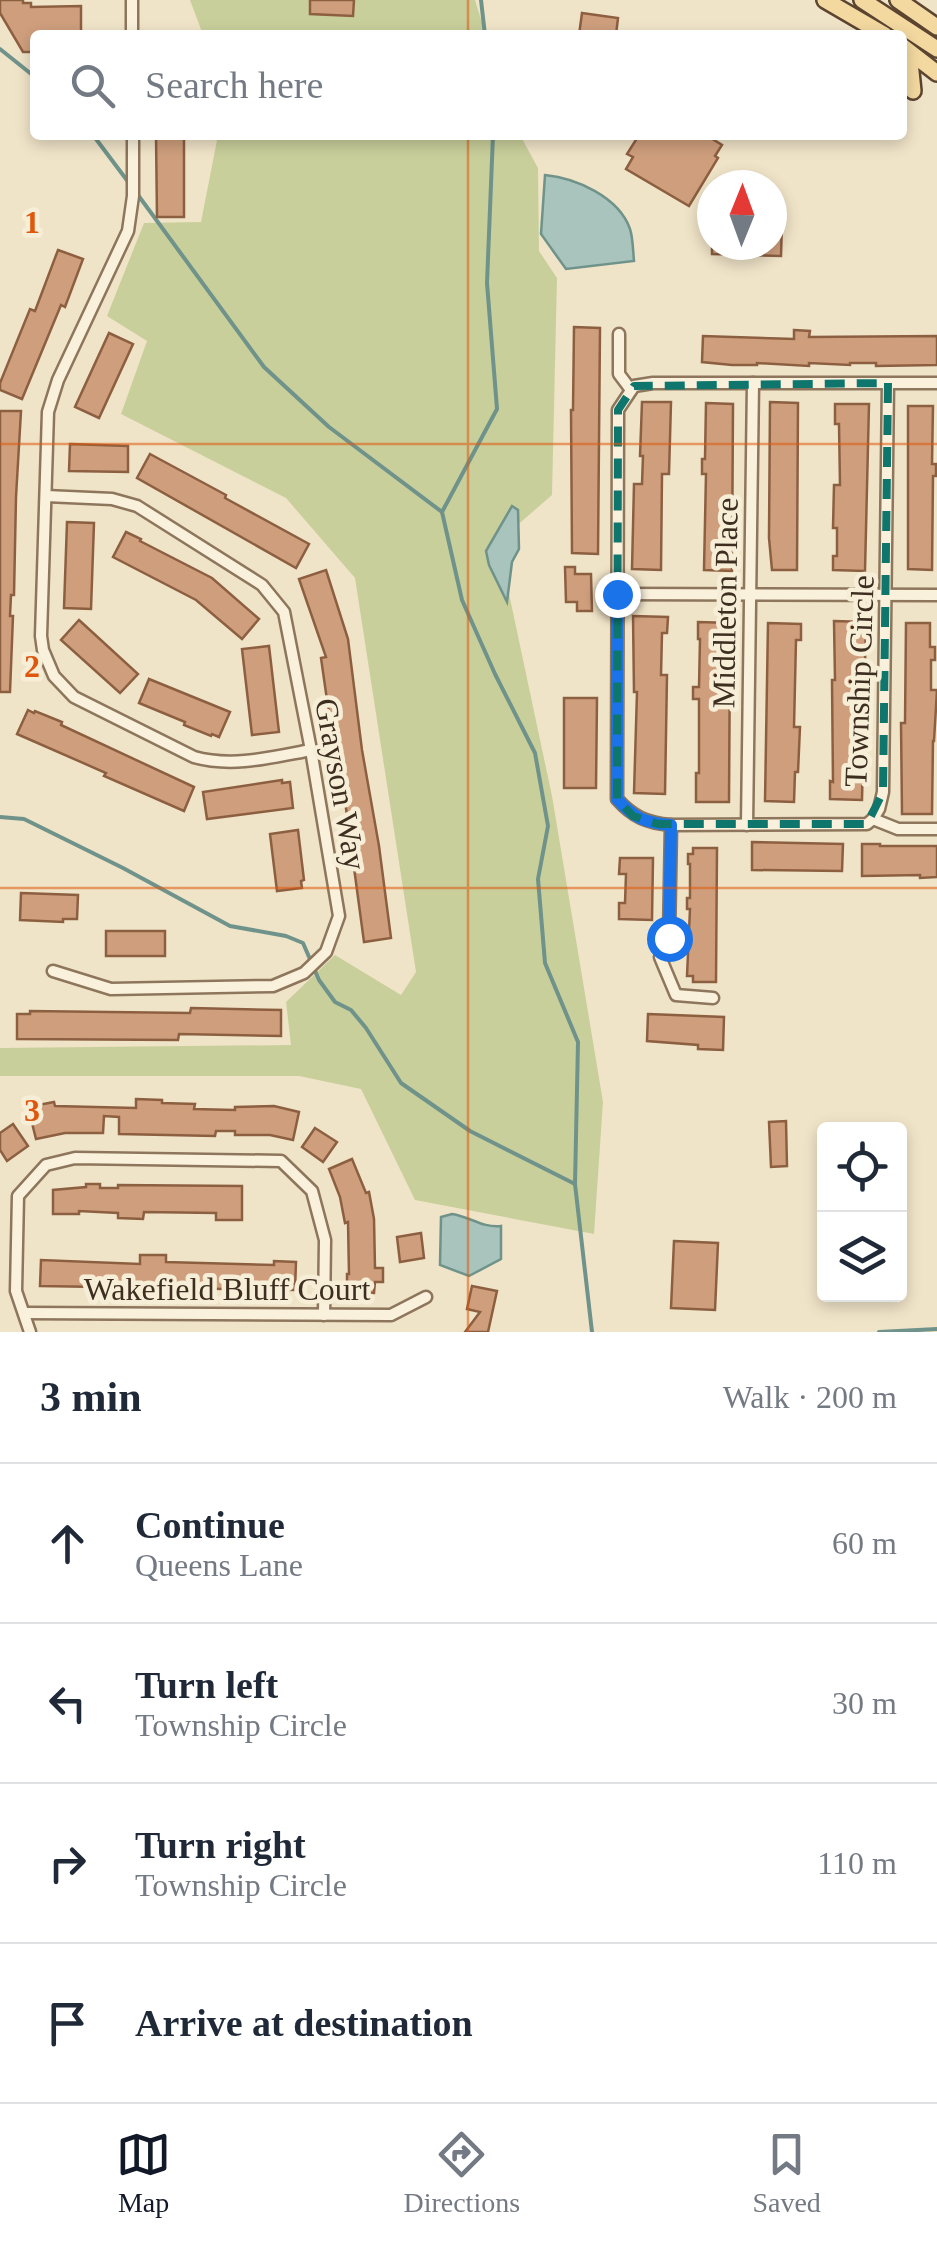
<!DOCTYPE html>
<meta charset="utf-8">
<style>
body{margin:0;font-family:Georgia,serif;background:#f6f6f7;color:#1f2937}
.controls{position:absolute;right:30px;bottom:30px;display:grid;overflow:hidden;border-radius:10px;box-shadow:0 5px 15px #0003}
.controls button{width:90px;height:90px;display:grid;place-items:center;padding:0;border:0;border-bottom:2px solid #e0e1e3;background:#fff;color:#1f2937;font:50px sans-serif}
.compass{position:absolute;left:697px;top:170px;width:90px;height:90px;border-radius:50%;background:#fff;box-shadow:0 5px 15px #0003;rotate:1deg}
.stop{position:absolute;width:30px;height:30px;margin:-22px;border:8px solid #1a73e8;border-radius:50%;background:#fff}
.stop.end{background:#1a73e8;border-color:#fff;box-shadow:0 2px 10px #0008}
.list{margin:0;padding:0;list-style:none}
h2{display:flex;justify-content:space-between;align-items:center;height:130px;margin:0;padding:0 40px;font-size:42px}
h2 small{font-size:32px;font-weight:400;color:#747a83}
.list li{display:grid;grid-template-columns:65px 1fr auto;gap:30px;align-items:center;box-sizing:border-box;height:160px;padding:0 40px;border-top:2px solid #e0e1e3}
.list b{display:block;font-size:38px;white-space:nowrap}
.list p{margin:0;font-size:32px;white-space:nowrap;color:#747a83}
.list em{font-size:32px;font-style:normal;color:#747a83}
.icon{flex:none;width:55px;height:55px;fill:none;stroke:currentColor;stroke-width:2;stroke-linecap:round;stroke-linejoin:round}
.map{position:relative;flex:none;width:937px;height:1332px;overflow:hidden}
.search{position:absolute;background:#fff;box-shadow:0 5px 15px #0003;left:30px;right:30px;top:30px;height:110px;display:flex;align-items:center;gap:25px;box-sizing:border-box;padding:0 35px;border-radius:10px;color:#747a83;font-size:38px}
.sheet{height:770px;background:#fff}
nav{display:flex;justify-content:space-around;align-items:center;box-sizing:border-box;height:140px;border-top:2px solid #e0e1e3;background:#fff;font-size:28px;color:#747a83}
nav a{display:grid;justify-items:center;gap:5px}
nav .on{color:#111827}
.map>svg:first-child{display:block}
.green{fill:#c9cf9b}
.water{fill:#a9c4bc;stroke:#6f938a;stroke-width:2.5}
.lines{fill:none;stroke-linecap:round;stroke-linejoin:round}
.stream{stroke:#6f938a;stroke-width:4}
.building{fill:#cf9f7d;stroke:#8d5f41;stroke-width:2.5}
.street-casing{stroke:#8d765c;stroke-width:15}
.primary-casing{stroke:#5b4430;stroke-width:20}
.street{stroke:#faf1dc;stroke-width:10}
.primary{stroke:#f3d9a0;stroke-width:15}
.route{stroke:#1a73e8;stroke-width:12}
.marked{fill:none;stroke:#0f766e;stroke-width:8;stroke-dasharray:20 12;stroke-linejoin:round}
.grid{fill:none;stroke:#df570d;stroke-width:2.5;stroke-opacity:0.55}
.labels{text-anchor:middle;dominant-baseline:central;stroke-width:9;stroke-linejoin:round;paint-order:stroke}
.street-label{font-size:32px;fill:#3d2e20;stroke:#f7eed8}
.grid-label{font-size:32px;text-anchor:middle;font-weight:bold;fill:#df570d;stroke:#f7eed8;stroke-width:9;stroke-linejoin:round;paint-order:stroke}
</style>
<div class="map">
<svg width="937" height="1332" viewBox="0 0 937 1332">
<rect width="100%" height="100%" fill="#f0e4c8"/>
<g class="green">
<path d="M190,0H475L486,35H203Z"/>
<path d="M218,135H520L538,168L539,251L557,278L552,495L498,542L552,796L603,1102L594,1234L415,1200L361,1089L299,1076H0V1048L291,1045L286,1002L335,955L401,995L416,972L355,578L286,498L121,414L147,341L107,316L144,223L201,222Z"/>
</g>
<g class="water">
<path d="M545,175C576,178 619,197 630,229C633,238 633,251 634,261L566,269L541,234Z"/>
<path d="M512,506L518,510L519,549L512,562L507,602L489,565L486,551Z"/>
<path d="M452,1214C471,1217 482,1228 501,1226V1259L469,1276L440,1265L441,1217Z"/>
</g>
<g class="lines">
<g class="stream">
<path d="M481,0L485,35"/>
<path d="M0,49L35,77"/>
<path d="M93,135L129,183"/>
<path d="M138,195L264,367L329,427L442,512L462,600L495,674L535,753L548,826L538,879L545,963L578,1042L575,1184L592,1332"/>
<path d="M442,512L497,409L487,283L493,135"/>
<path d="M0,817L24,819L123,868L230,926L286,936L303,943L319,980L335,1002L351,1010L366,1028L401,1083L470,1131L575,1184"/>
<path d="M879,1332L937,1329"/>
</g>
</g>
<g class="building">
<path d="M0,0H23V3H31V7L81,6V35H35V52H23L0,13Z"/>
<path d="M310,0H354L353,16L310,14Z"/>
<path d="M582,13L618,18L616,35H579Z"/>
<path d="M156,135H184V217H157Z"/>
<path d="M639,135H706L722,145L715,156L718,158L689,206L626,169L633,157L627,154Z"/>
<path d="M772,222H782L781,256L712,254V245H772Z"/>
<path d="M58,250L83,259L65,307L61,305L22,399L0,390V383L30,309L35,311Z"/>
<path d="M574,327L600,328L598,554L572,553L571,410H573Z"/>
<path d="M794,330L810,331L809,337L937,336V365L876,366V363H850V365L809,363V366L757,363V365H732L702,362L703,336L794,339Z"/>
<path d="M109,333L133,344L99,418L75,407Z"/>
<path d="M642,402H671L669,474H662L661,570L632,569L634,484H642L643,456H640Z"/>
<path d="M770,402L798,403L797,570H772L769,538Z"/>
<path d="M706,403L733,404L732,571L704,570L706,474H702V459H705Z"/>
<path d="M835,404H869L865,571L833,570V556H837V528H833L834,485H840L839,424H835Z"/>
<path d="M908,406H933L932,464H936V476H933L932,570L908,569Z"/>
<path d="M0,411H21L16,497L14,595H11L10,616H13L10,692H0Z"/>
<path d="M70,444L128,446V472L69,471Z"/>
<path d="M150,454L226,495L225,498L309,544L296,568L137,478Z"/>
<path d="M67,522L94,523L91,609L64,608Z"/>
<path d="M126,532L141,539L140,541L212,578L259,619L242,639L196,600L113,557Z"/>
<path d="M565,567H575V574H591L592,611H577V602H566Z"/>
<path d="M326,570L348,639L362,750L379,846L391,938L364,942L336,734L332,735L321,658L326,657L299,579Z"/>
<path d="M633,616L668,617L667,633H662L661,675H667L665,794L634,793L637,692H634Z"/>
<path d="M79,620L138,674L120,693L61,640Z"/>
<path d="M834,621L866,622L862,800L830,799V781L833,782L832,680H835Z"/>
<path d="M698,622L732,623V641H730L729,802H696V773H699V699H693V687H699L700,639H698Z"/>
<path d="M768,623L801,624V640H796L794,727H800L798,772H795L794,802L765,801Z"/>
<path d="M906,623H930V647H935V660H931V690H937L934,741H933L932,814H902L901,723H905Z"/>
<path d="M269,646L279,732L252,735L242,649Z"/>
<path d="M149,679L230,712L219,737L212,734L211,736L184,725L185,722L139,703Z"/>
<path d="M564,698H597L596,788H564Z"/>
<path d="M28,710L34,713L35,711L62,722L61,725L194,787L184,811L104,776L106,773L17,734Z"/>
<path d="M282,780V783L290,782L293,808L207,819L203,792Z"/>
<path d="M298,830L304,880L301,881L302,888L277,891L270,834Z"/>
<path d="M752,842L843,844L842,871L752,870Z"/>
<path d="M862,844H880V846H937V877L920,878V875L862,876Z"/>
<path d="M693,848H717L716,982H693V976H687L690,909H687V898H690V864H688V854H693Z"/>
<path d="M620,858H653L652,920L619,919V903H625L626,874H619Z"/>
<path d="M21,893L78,895L77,919H63V922L20,920Z"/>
<rect x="106" y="931" width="59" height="25"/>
<path d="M191,1008L281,1010V1036L179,1034L178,1040L17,1039V1014H30V1011L190,1013Z"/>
<path d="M648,1014L724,1017L723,1050L698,1049V1045L647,1041Z"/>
<path d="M136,1099L162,1100V1103L195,1104L194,1109L235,1110V1107L274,1106L299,1112L293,1140L270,1135H235V1131H216L215,1136L119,1134V1117L104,1116L103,1133H65L36,1139L28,1107L54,1102L55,1106L136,1108Z"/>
<path d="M786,1121L787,1166L771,1167L769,1122Z"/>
<path d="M13,1124L28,1146L7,1161L0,1150V1133Z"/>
<path d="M315,1128L337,1142L323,1162L302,1147Z"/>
<path d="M352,1159L366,1193L369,1192L374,1219L375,1268H383V1282H375L374,1293L347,1292V1274H349L348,1222L345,1223L340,1197L329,1169Z"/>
<path d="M86,1184H100V1188H118V1185L242,1186V1220H216V1213L144,1212L143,1219L118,1218V1213L79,1211V1214H53V1190L86,1187Z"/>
<path d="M421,1233L424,1258L400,1262L397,1237Z"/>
<path d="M674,1241L718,1243L715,1310L671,1308Z"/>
<path d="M140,1255H166V1262L274,1265V1261L296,1262L295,1290L40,1286L41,1260L140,1264Z"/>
<path d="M472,1286L497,1291L488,1332H465L480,1312L467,1309Z"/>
</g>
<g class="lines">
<defs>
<g id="street">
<path d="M132,35V0"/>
<path d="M133,135V196L128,231L58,380L48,412L41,636L43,650L54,676L74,697L194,757C233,768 273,757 311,750"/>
<path d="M619,334V374L631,390"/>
<path d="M888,383L883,792L879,809L873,819L867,824L671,825C647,823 633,817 617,799L618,410L634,386L653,383H937"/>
<path d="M46,496L112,499L137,506L262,585L284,612L311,750L339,916L326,952L304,973L273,986L111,989L53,971"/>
<path d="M617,594L937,595"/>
<path d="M873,819L898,829H937"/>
<path d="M671,825L669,938L660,957L676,995L713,998"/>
<path d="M747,825L753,383"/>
<path d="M24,1313L391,1315L426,1297"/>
<path d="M30,1332L16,1291L18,1196L46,1165L75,1158L281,1161L312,1191L325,1240L324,1315"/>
</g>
<g id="primary">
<path d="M825,0L885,35"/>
<path d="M862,0L937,49"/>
<path d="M898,0L937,27"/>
<path d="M902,46L937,73"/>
<path d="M905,49L910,62L913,91"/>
</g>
</defs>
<use href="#street" class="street-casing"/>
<use href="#primary" class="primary-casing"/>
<use href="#street" class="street"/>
<use href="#primary" class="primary"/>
</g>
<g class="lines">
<path class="route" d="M617,594V799C634,818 645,823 671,825L669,938"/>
</g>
<path class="marked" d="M888,383L883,792L867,824H658L633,816L617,799L618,410L634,386Z"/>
<path class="grid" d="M468,0V35M468,135V1332M0,444H937M0,888H937"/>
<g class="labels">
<g class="street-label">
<text transform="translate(725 603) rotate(-89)">Middleton Place</text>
<text transform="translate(859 681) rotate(-88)">Township Circle</text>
<text transform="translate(341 784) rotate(80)">Grayson Way</text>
<text x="227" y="1289">Wakefield Bluff Court</text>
</g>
</g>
<g class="grid-label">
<text x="32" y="233">1</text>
<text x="32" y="677">2</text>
<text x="32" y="1121">3</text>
</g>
</svg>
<div class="controls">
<button><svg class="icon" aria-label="locate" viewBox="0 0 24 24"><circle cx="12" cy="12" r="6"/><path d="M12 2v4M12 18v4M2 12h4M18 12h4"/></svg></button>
<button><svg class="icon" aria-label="layers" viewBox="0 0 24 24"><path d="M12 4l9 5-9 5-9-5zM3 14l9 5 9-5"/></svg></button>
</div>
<svg class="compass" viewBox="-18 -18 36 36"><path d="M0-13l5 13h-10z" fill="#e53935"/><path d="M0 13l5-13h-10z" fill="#747a83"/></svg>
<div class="stop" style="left:669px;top:938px"></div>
<div class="stop end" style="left:617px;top:594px"></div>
<div class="search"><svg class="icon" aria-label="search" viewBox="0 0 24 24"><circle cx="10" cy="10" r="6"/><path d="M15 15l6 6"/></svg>Search here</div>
</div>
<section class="sheet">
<h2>3 min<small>Walk · 200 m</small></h2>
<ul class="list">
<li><svg class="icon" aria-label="ahead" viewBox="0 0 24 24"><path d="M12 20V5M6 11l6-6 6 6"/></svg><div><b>Continue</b><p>Queens Lane</p></div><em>60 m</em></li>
<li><svg class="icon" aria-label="left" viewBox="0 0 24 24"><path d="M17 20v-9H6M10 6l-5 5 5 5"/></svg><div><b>Turn left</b><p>Township Circle</p></div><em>30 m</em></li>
<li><svg class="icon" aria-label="right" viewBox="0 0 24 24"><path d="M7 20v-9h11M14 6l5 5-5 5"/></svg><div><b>Turn right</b><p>Township Circle</p></div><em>110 m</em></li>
<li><svg class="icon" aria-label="arrive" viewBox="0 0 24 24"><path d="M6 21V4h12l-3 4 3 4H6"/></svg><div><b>Arrive at destination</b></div></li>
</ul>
</section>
<nav>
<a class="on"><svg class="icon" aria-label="map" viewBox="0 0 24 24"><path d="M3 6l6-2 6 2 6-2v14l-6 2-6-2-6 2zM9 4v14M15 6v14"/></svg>Map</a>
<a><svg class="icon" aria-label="directions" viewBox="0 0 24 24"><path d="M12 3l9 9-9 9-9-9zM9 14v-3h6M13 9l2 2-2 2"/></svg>Directions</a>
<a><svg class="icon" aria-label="saved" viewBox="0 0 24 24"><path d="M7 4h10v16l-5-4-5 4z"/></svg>Saved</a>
</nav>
